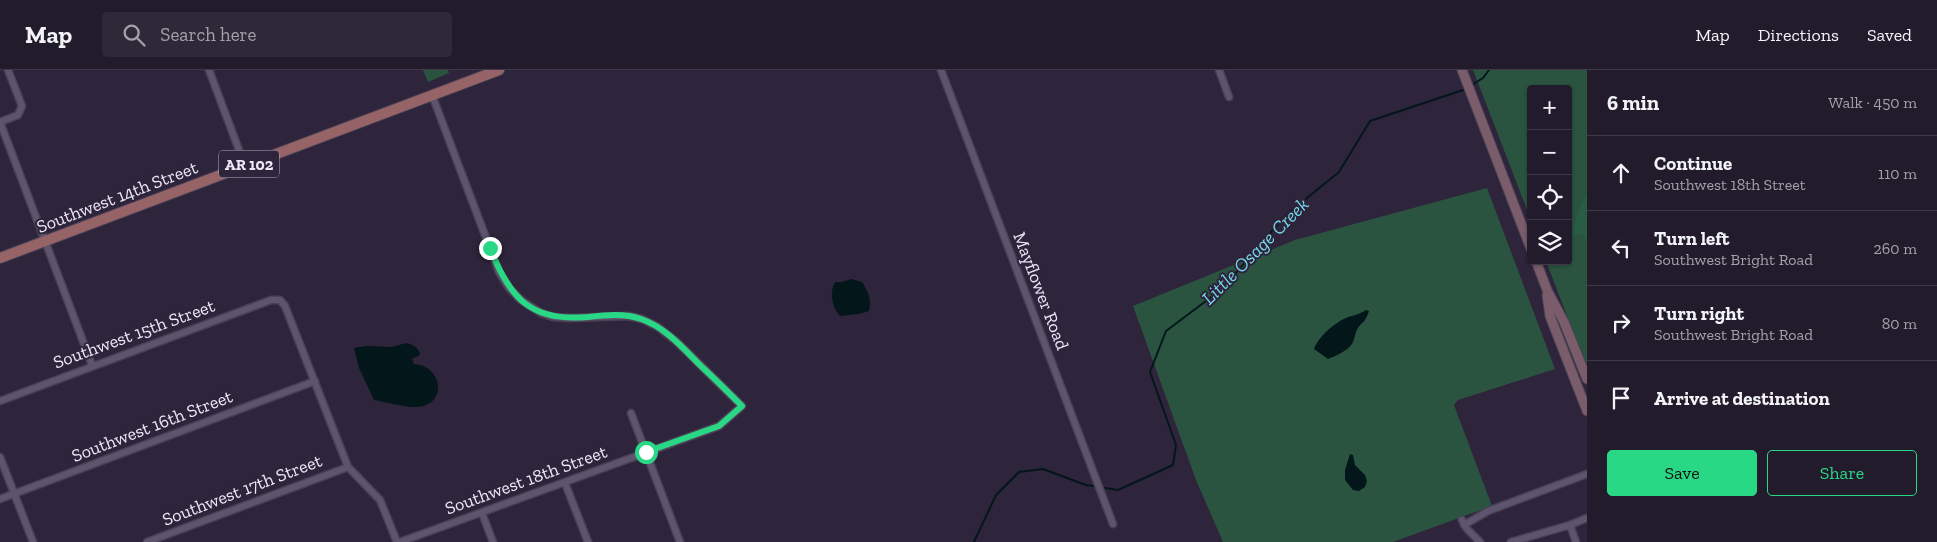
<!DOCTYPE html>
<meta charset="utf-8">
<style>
body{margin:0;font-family:"Zilla Slab",serif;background:#2e2838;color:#f1f3f6}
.controls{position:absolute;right:15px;top:15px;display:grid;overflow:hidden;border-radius:5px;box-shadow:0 1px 4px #0004}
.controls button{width:45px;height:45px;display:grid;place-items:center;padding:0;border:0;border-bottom:1px solid #3f3948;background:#221b2c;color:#f1f3f6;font:25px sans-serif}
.stop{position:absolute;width:15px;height:15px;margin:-11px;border:4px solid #29d885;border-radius:50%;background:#fff}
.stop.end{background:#29d885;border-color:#fff;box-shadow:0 1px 5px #0008}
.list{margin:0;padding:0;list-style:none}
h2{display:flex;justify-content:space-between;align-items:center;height:65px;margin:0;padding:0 20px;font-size:21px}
h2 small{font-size:16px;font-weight:400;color:#a2a1a9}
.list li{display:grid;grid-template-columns:32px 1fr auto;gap:15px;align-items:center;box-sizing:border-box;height:75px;padding:0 20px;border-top:1px solid #3f3948}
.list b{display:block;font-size:19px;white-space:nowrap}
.list p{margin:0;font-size:16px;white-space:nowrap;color:#a2a1a9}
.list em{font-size:16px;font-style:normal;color:#a2a1a9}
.actions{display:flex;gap:10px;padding:15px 20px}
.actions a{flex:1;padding:11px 0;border:1px solid #29d885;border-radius:5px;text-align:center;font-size:18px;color:#29d885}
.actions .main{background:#29d885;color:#111}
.icon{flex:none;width:28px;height:28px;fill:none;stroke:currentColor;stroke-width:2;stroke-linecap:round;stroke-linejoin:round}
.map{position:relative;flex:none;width:1587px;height:472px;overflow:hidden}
header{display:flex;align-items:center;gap:30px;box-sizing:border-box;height:70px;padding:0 25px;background:#221b2c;border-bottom:1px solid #3f3948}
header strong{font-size:24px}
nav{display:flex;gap:28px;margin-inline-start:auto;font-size:18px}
.search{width:350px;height:45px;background:#2e2838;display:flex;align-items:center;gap:12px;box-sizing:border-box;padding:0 18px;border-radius:5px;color:#a2a1a9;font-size:19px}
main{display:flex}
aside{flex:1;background:#221b2c}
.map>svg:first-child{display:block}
.green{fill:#2a5440}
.forest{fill:#295c45}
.water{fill:#03171a}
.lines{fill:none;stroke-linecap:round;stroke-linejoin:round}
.stream{stroke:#03171a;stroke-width:2}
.minor-casing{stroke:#4a4155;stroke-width:9}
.secondary-casing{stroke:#4a4155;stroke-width:11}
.primary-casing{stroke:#4a4155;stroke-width:12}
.minor{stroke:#5f546e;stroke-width:6}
.secondary{stroke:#7a5c6a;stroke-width:9}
.primary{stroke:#966467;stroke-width:10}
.route{stroke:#29d885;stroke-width:6}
.labels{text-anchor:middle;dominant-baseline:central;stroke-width:4;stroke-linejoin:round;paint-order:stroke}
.shield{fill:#2e243b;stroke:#b4acbe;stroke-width:1}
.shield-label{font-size:16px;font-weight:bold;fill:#ede7f6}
.street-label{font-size:18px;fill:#ede7f6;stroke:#2e243b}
.water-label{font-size:19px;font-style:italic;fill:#74daeb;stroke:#2e243b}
</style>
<header>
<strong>Map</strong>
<div class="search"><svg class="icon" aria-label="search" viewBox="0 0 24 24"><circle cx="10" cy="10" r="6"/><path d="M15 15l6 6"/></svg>Search here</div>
<nav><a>Map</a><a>Directions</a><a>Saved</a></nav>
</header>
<main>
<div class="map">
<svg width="1587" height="472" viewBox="0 0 1587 472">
<rect width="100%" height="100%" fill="#2e243b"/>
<g class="green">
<path d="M423,0H448L449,3L428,12Z"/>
<path d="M1473,0H1587V298L1546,191H1568V19H1531V150Z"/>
<path d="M1487,118L1555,299L1458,330L1454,335L1492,436L1393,472H1223L1196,410L1133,236L1295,170Z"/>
</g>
<path class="forest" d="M1587,123V171L1582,163L1578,165H1572L1576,147Z"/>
<g class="water">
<path d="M851,209L862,212C868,222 872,228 869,241L859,244L840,246C832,238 829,222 835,212H842Z"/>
<path d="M1366,240L1369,241C1365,253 1363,251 1358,258C1355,262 1355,269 1352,274C1347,281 1336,286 1328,289L1314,279C1319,266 1334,253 1348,247C1355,245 1360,244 1366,240Z"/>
<path d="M406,273C413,275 419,277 420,285L412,289L414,294C442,295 449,335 417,337C407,338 385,332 374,330L359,298L354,278L367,276L392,277Z"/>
<path d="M1350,384L1353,385L1355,395L1365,405L1367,411L1365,417L1359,421L1353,420L1345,410V400Z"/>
</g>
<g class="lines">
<g class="stream">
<path d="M1472,15L1483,8L1489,0"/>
<path d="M1105,418L1118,420L1173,395L1176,375L1150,302L1166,261L1222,219L1285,146L1339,102L1370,51L1466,19"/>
<path d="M974,472L996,425L1019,402L1043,399L1086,415L1094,416"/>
</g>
<defs>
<g id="minor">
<path d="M209,0L245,96"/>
<path d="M941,0L1113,454"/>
<path d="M1219,0L1229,27"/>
<path d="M0,52L92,295"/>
<path d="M0,52L18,45L22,36L8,0"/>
<path d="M0,331L271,230H280L285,236L348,397L380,430L397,472"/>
<path d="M631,343L680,472"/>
<path d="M0,387L33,472"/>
<path d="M565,413L588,472"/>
<path d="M0,429L315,311"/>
<path d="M482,443L493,472"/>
<path d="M1462,450L1467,459L1480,472"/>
<path d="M1464,455L1488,441L1587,404"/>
<path d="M1570,455L1576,472"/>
<path d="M147,472L348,397"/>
<path d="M400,472L719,356L742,336L677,272L658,257L642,249L628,246L570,248L553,247L541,243L521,230L509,218L499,202L432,25"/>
<path d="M1511,472L1570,455L1587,448"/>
</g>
<g id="secondary">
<path d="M1462,0L1531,179"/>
<path d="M1536,191L1547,220L1564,252L1587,309"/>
<path d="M1547,225L1550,246L1587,341"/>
</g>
<path id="primary" d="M0,188L499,0"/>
</defs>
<use href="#minor" class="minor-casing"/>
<use href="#secondary" class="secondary-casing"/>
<use href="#primary" class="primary-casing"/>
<use href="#minor" class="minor"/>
<use href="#secondary" class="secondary"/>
<use href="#primary" class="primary"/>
</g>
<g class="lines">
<path class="route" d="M490,178C510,229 531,252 588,247C605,245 625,243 641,249C665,257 683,278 701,296C715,309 728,322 742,336L719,356L646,382"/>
</g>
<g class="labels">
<rect class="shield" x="219" y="80.5" width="60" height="27" rx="4"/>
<g class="shield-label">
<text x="249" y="94">AR 102</text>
</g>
<g class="street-label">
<text transform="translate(117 127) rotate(-21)">Southwest 14th Street</text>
<text transform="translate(1041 221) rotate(69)">Mayflower Road</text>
<text transform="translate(134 264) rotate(-20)">Southwest 15th Street</text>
<text transform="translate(152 356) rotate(-21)">Southwest 16th Street</text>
<text transform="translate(526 410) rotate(-20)">Southwest 18th Street</text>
<text transform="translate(242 420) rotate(-21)">Southwest 17th Street</text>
</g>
<g class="water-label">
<text transform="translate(1255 181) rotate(-45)">Little Osage Creek</text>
</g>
</g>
</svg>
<div class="controls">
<button>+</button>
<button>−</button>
<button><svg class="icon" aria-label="locate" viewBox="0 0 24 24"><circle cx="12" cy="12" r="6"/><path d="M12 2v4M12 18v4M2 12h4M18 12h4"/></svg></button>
<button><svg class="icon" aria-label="layers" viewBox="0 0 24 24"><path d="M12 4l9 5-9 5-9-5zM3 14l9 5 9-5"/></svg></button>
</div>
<div class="stop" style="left:646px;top:382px"></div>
<div class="stop end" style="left:490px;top:178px"></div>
</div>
<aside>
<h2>6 min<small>Walk · 450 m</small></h2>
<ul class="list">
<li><svg class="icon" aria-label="ahead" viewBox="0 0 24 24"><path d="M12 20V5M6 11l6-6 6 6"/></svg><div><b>Continue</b><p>Southwest 18th Street</p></div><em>110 m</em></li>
<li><svg class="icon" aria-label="left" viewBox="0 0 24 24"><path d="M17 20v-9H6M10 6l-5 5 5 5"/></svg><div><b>Turn left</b><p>Southwest Bright Road</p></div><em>260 m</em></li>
<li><svg class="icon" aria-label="right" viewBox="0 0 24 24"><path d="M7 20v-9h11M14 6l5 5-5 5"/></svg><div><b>Turn right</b><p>Southwest Bright Road</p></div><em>80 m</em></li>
<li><svg class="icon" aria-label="arrive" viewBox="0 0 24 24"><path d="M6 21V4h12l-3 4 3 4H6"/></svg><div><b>Arrive at destination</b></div></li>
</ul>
<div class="actions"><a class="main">Save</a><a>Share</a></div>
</aside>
</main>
